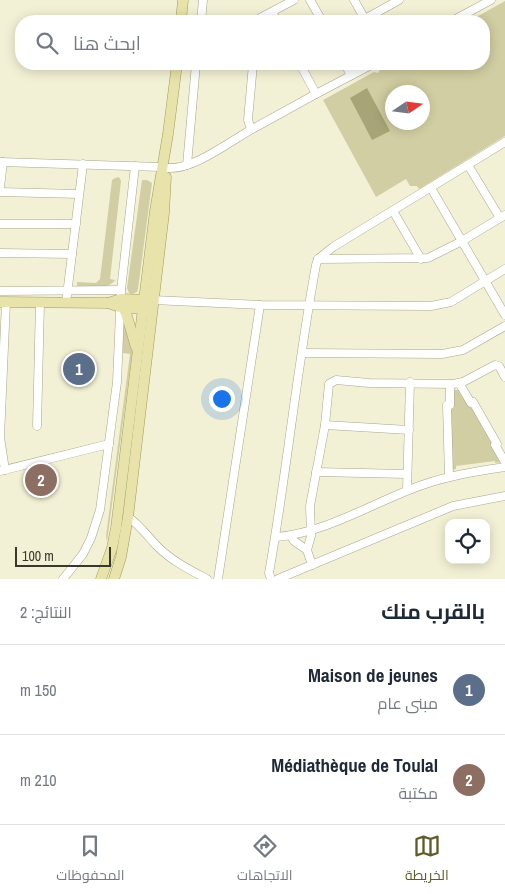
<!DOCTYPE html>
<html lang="ar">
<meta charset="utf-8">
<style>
body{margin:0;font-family:"Archivo Narrow",Cairo,sans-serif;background:#f6f6f7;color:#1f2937;direction:rtl}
.controls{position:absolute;right:15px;bottom:15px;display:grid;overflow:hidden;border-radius:10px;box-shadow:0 2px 12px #0003}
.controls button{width:45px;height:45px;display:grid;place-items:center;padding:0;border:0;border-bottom:1px solid #e0e1e3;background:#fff;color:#1f2937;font:25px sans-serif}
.compass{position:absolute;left:385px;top:85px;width:45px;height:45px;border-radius:50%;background:#fff;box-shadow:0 2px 12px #0003;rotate:77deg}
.scale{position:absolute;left:15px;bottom:12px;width:96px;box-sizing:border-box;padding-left:5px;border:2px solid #38382d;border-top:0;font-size:14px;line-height:18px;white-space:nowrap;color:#38382d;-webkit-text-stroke:4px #f3f1d5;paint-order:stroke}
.you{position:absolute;left:221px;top:398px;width:18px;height:18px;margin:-12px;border:4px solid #fff;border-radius:50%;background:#1a73e8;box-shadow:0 0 0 8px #1a73e833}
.badge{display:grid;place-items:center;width:32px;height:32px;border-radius:50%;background:#605c29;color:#fff;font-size:16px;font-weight:700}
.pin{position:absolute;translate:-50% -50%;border:2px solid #fff;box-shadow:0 1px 5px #0006}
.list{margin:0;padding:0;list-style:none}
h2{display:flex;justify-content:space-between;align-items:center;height:65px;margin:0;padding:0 20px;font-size:21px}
h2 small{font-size:16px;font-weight:400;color:#747a83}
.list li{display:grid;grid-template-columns:32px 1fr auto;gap:15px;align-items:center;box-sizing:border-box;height:90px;padding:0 20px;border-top:1px solid #e0e1e3}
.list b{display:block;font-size:19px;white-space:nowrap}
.list p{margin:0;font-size:16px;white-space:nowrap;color:#747a83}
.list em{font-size:16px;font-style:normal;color:#747a83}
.icon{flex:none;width:28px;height:28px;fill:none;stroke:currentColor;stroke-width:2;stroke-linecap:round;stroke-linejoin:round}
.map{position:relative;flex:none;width:505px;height:579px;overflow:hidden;direction:ltr}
.search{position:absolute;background:#fff;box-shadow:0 2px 12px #0003;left:15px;right:15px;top:15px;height:55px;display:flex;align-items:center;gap:12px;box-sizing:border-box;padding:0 18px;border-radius:20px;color:#747a83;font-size:19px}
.sheet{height:245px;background:#fff}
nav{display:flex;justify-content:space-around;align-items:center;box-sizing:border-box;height:70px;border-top:1px solid #e0e1e3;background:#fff;font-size:14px;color:#747a83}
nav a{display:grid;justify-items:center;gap:2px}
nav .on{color:#605c29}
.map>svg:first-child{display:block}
.green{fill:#d1cea3;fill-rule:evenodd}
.water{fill:#a7a477}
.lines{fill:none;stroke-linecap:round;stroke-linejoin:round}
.minor-casing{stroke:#a8a68c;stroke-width:9}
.major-casing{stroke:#a09b5a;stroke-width:11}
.minor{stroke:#fff;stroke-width:8}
.major{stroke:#e8e3ab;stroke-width:10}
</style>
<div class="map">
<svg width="505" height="579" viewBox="0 0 505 579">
<rect width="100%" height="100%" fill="#f3f1d5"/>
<g class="green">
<path d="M505,1V136L419,189L417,186H410L406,179L376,197L323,100L374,72L378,73L380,70L391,64H484V21H469ZM392,92H422V122H392Z"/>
<path d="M119,177L121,181L110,279L115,280C108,291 88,286 77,286V282L96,283L100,279L112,180L115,178Z"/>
<path d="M142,180H147L152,183L138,289L137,292L132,294L129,293L127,288Z"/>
<path d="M123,315L132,345V354L107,542L106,536L130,354L123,353Z"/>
<path d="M452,390H461L472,405L503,462L495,463V461L456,466V469L451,470L449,407Z"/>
</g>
<path class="water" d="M367,88L390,131L372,140L350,98Z"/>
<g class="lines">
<defs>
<g id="minor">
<path d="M310,0L322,21"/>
<path d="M354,0L366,21"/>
<path d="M272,12L277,21"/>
<path d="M365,19L399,0"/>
<path d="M201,21L203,0"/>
<path d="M258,21L260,18L294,0"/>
<path d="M452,21L491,0"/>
<path d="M300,64L316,94"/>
<path d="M345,64L351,75"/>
<path d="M251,129L248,120L253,64"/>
<path d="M0,162L161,167"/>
<path d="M187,165L196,64"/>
<path d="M468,165L500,218"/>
<path d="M167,168C195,170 231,140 256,127C295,105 334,84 373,64"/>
<path d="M0,187L3,162"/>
<path d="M431,188L505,315"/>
<path d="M0,192L79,194"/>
<path d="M393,211L421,259"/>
<path d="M0,224H76"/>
<path d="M0,253L72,254"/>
<path d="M318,259L428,258L462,241L505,215"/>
<path d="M0,291L121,290"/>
<path d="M153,300L260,305L431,306L451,302L505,269"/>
<path d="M66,303L83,164"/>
<path d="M302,353L442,354L463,350L505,326"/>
<path d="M459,383L471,403L473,402L497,444L495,445L505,462"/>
<path d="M325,425L409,430"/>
<path d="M37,426L40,303"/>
<path d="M5,470L0,437L6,302"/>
<path d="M0,471L109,444"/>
<path d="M316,472L407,474"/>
<path d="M449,476L447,405H450V385"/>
<path d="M407,490L410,382"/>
<path d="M128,517C140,525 148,537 158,547C172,561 190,570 207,579"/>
<path d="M291,536L294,541L307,550"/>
<path d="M276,537C323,533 366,507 409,490C440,477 472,472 505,467"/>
<path d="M312,565L307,550L311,536L310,506L325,425L329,384L336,380L369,383L453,384L463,382L495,365L499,366L505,377"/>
<path d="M63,579L83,554L91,538L100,510L117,382L121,290L135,166"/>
<path d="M218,579L260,305"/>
<path d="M271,579L269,573C287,471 297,367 316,265L318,259L333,247L505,142"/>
<path d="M278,579L453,506L505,496"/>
</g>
<g id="major">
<path d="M181,21L183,0"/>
<path d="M0,302L108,303L123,308L148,309"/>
<path d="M108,303L121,299L150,300"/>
<path d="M123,308L126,313L136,347"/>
<path d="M101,579L112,548L116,528L155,211L168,134L177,64"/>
<path d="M114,579L121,557L128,517L164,213L166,177"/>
</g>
</defs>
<use href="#minor" class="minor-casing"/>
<use href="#major" class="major-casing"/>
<use href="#minor" class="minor"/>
<use href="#major" class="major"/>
</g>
</svg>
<div class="controls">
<button><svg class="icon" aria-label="locate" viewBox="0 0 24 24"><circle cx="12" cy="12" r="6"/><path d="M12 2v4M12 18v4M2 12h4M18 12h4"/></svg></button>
</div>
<svg class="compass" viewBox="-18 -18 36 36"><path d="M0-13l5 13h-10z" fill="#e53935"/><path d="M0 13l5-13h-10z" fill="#747a83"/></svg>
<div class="scale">100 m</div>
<div class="you"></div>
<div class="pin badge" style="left:79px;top:369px;background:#5c6f8a">1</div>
<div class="pin badge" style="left:41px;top:480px;background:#8d6e63">2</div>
<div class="search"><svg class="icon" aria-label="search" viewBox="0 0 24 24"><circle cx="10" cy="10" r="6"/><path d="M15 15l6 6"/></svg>ابحث هنا</div>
</div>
<section class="sheet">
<h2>بالقرب منك<small>النتائج: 2</small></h2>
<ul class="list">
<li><span class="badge" style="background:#5c6f8a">1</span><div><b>Maison de jeunes</b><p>مبنى عام</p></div><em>150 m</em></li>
<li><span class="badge" style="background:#8d6e63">2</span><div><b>Médiathèque de Toulal</b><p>مكتبة</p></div><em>210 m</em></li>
</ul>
</section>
<nav>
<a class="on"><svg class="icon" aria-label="map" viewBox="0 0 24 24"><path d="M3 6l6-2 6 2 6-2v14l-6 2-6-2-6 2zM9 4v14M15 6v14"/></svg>الخريطة</a>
<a><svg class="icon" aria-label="directions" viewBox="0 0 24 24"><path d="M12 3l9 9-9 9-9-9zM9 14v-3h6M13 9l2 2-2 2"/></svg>الاتجاهات</a>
<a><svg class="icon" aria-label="saved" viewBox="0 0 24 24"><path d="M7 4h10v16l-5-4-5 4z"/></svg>المحفوظات</a>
</nav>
